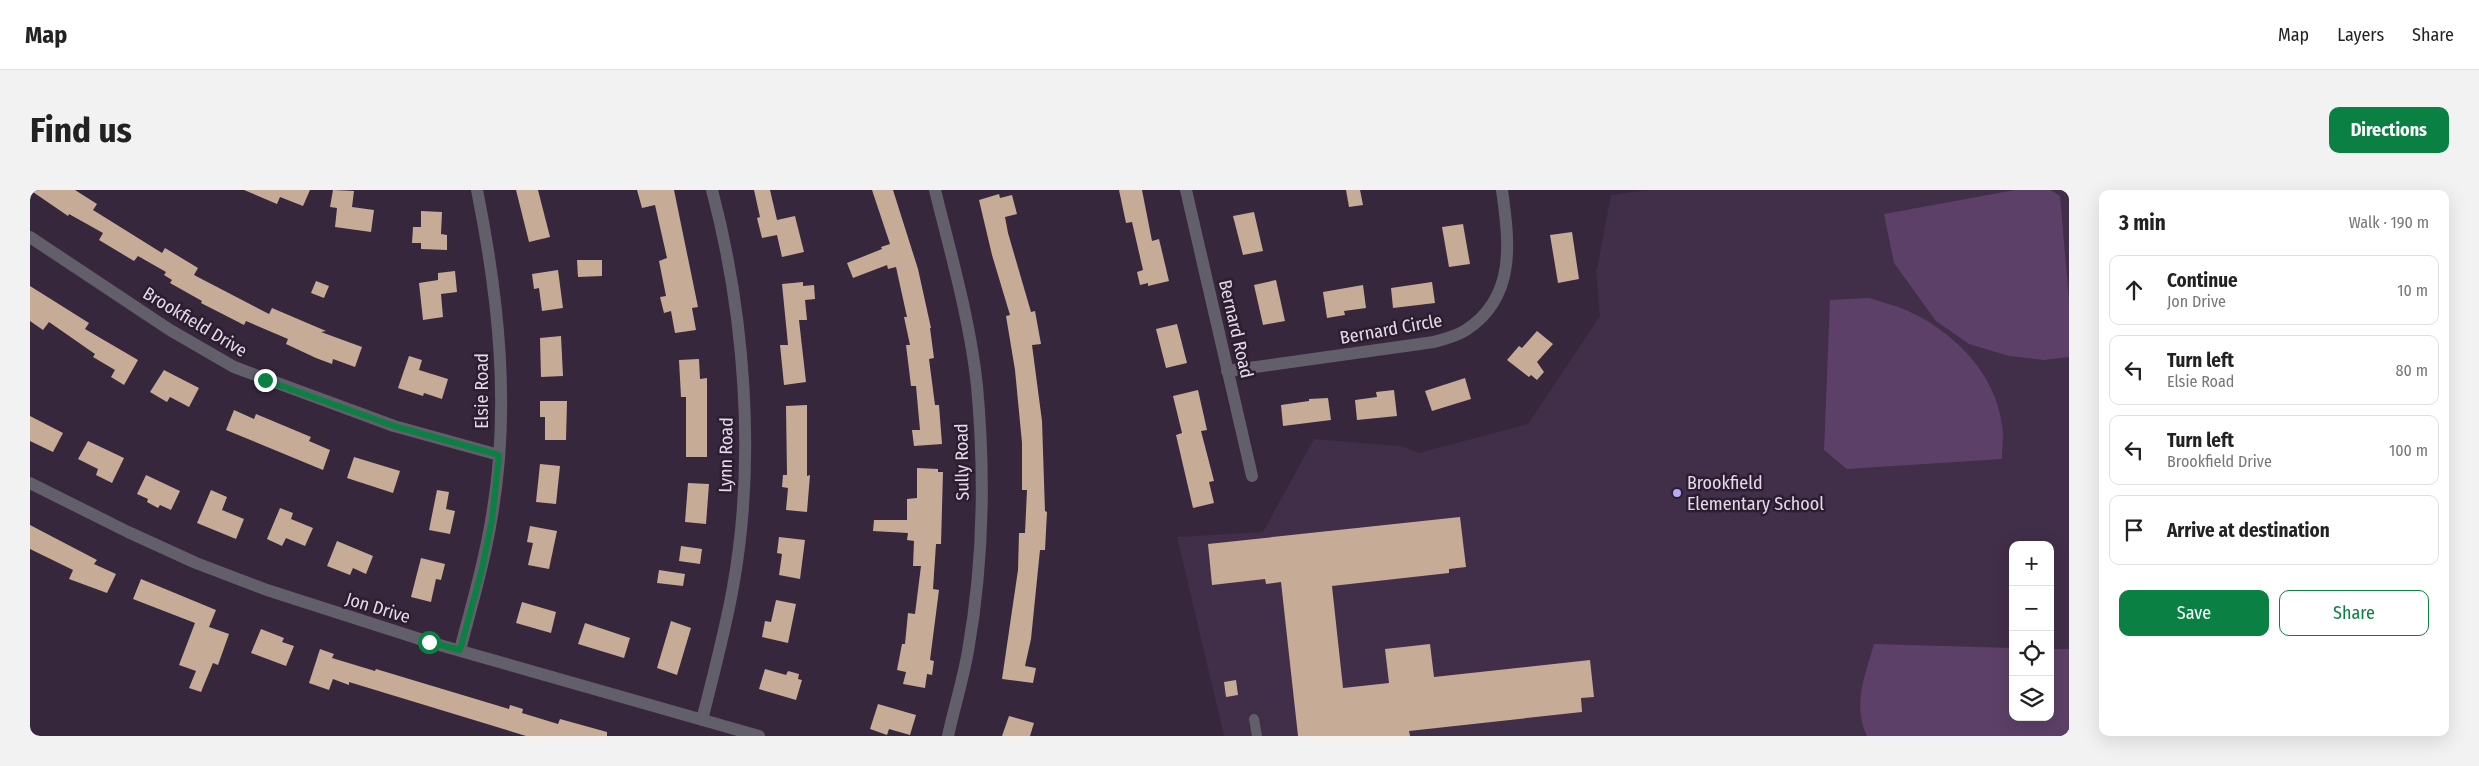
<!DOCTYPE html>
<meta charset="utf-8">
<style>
body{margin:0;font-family:"Fira Sans Condensed",sans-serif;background:#f2f2f2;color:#222}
.controls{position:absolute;right:15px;bottom:15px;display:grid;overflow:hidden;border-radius:10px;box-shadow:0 5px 20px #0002}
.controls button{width:45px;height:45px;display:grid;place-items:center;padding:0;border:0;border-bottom:1px solid #e0e0e0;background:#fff;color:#222;font:25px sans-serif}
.stop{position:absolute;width:15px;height:15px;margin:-11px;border:4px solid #0b8043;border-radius:50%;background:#fff}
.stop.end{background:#0b8043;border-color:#fff;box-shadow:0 1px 5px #0008}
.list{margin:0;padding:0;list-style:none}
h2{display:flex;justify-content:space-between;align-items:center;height:65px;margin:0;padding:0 20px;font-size:21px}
h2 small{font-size:16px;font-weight:400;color:#767676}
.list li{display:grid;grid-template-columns:32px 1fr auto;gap:15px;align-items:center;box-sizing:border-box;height:70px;margin:0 10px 10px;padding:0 10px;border:1px solid #e0e0e0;border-radius:10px}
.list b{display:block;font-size:19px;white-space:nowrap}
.list p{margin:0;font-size:16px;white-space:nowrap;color:#767676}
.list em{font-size:16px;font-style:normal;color:#767676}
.actions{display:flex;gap:10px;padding:15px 20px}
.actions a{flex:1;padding:11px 0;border:1px solid #0b8043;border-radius:10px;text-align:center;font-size:18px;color:#0b8043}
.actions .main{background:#0b8043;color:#fff}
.icon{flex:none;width:28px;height:28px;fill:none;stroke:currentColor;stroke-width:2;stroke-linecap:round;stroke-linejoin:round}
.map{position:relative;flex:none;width:2039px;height:546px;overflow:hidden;border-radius:10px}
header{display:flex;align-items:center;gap:30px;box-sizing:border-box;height:70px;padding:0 25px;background:#fff;border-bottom:1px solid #e0e0e0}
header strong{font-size:24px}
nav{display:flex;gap:28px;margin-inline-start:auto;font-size:18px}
.intro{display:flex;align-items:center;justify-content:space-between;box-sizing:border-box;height:120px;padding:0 30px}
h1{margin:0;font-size:35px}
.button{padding:12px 22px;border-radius:10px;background:#0b8043;color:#fff;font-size:18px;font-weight:700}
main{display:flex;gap:30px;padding:0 30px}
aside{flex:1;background:#fff;border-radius:10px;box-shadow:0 5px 20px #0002}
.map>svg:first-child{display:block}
.built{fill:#412e48;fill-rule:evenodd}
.green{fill:#5d4067}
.building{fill:#c6ac96}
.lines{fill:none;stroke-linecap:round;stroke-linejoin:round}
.service{stroke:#625e6a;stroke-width:10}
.minor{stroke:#625e6a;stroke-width:12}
.route{stroke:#0b8043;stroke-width:6}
.poi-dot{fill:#b2adf9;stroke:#2c1d31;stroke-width:2}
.labels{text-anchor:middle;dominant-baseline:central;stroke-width:5;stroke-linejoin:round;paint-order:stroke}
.street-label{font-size:18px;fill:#e4dae8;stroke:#2c1d31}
.poi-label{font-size:18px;fill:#e4dae8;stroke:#2c1d31;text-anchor:start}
</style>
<header>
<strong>Map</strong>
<nav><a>Map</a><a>Layers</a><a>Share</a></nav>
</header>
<div class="intro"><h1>Find us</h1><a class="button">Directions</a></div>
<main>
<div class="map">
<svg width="2039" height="546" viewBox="0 0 2039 546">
<rect width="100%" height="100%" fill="#36273c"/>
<path class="built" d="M1619,0H2039V546H1194L1147,347L1233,342L1284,249L1371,256L1389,263L1498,234L1570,126L1566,84L1581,5ZM1983,355H2020V527H1983Z"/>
<g class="green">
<path d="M1985,0H2020L2030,6L2039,110V167L2014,170L1979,166L1939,154L1906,131L1864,73L1854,24Z"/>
<path d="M1839,108C1851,112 1864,115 1876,120C1923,141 1965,182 1972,235C1974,246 1972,258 1972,269L1817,279L1794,260L1800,110Z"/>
<path d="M1844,454L1983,458V527H2020V459H2039V546H1837C1822,514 1835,486 1844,454Z"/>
</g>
<g class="building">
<path d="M0,0H45L67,14L63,20L132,63L135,58L168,78L164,85L239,124L242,118L296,141L291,142L332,157L325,177L303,169L302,174L286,168L256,154L258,149L216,131L214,135L171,113L172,111L140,93L142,90L134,85L136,82L108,66L104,71L69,50L73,43L39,24L38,26Z"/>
<path d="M214,0H280L273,16L250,7L247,14Z"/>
<path d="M303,0L324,1L322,17L344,20L341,42L305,37L307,18L300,17Z"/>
<path d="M486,0H508L520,47L499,52Z"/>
<path d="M607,0H644L668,117L662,118L666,140L645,143L641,121L634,123L630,107L636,106L629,71L637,68L625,15L612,18Z"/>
<path d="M724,0H740L747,30L765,26L774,62L752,67L747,45L732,48L727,28L730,27Z"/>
<path d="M842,0H863L888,79L901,138H900L904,168L899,169L905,215H909L912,254L884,256L882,240H890L886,196H881L876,155H880L874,127H877L866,77L858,79L857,75L823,88L817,73L852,59L851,57L860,54Z"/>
<path d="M1089,0H1112L1122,51L1129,49L1139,91L1118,96V93L1110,95L1107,82L1113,80L1102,32L1096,33Z"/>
<path d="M1316,0H1330L1333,15L1319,17Z"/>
<path d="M969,4L970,8L982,5L987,24L975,27L978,43L1001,122L1005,121L1011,154L1002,155L1012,231L1015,321L1017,322L1015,360H1010L1001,449L995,476L1006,478L1003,493L972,489L988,380L989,343H995L997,300H992V253L985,180L976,126L980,125L962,65L949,10Z"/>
<path d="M391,21L412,22L411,44L417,45V60L391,59V53H382L383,37H391Z"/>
<path d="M1224,22L1233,61L1213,65L1203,26Z"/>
<path d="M1433,34L1440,74L1419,77L1412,37Z"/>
<path d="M1542,42L1549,89L1528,93L1520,45Z"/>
<path d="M547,70H572V86L548,87Z"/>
<path d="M528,80L533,118L512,121L509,98L504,99L502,84Z"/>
<path d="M425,81L427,102L411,104L413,127L393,130L389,93L408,90V83Z"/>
<path d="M1246,90L1255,131L1233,135L1224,95Z"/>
<path d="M286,91L299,96L294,108L281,103Z"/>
<path d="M773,92V96L784,95L785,109L775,110L777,130H769L776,192L754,195L750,155H758L752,94Z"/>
<path d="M1402,92L1405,113L1363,118L1361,98Z"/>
<path d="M1333,95L1336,118L1314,121L1315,125L1297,128L1293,102Z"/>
<path d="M0,96L59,133L55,139L108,170L94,195L81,187L85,180L63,167L65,164L19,132L13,140L0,131Z"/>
<path d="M1147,134L1157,173L1136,178L1126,139Z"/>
<path d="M1507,141L1523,154L1507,172L1514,182L1507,190L1501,185L1499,187L1477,170L1489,156L1492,158Z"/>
<path d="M531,146L533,186L511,187L510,148Z"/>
<path d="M379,166L392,170L389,180L418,189L412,209L394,203L393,206L368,198Z"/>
<path d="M669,169L670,189L677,188V267H656V207H651L649,170Z"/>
<path d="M134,180L169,198L159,217L140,207L137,212L120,202Z"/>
<path d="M1435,188L1441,209L1402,221L1395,201Z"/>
<path d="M1168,200L1177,240L1171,241L1184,291L1179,292L1184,313L1163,318L1146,245L1152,243L1143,206Z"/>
<path d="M1364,200L1367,226L1327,230L1325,210L1347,207L1346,202Z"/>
<path d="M1298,208L1301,230L1253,236L1251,215L1279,211V209Z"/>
<path d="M510,211H537L536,250H515V227H510Z"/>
<path d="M777,215V286L780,285L777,322L756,320L758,298L752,297L753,285H757L756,216Z"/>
<path d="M204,220L224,229L226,224L281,247L279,251L300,260L293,280L196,240Z"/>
<path d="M0,226L33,243L23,262L0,251Z"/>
<path d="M58,251L94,268L82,293L66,285L68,279L48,269Z"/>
<path d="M324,267L370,281L363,303L317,288Z"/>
<path d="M510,274L530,276L526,314L506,312Z"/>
<path d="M887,278L908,279V282H913L911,354H906L903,399L909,400L900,470L904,471L902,485L897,484L895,498L873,494L876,482L867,480L872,454H875L878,423L885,424L891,376H883L884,351L877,350L878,343L843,341L844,330H877V309L887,308Z"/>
<path d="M116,285L150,301L141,320L130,315L128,318L117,312L118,309L107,304Z"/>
<path d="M658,293L679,294L676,334L655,332Z"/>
<path d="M181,300L197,307L192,320L214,329L206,349L167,333Z"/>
<path d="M407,300L419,302L416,319L425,321L420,344L399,340Z"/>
<path d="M250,318L263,323L261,329L283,338L275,356L256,348L252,356L237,349Z"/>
<path d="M1430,327L1436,377L1419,379V383L1302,396L1313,498L1359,493L1355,459L1400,454L1404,487L1560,470L1564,507L1551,508L1552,522L1379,541L1380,546H1268L1251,392L1236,394L1235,389L1182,395L1178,354Z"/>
<path d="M0,335L67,370L64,374L86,384L77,403L39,389L43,380L0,359Z"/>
<path d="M500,336L527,341L519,379L498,375L503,353L497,352Z"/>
<path d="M749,347L775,350L770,389L749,385L752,364L747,363Z"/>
<path d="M307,351L343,366L336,384L323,378L320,385L297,376Z"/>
<path d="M651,356L672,359L670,374L649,371Z"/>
<path d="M391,368L415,374L411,390L406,389L401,412L381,407Z"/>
<path d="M629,380L655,384L653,396L627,393Z"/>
<path d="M111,389L186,420L179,437L199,444L188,475L183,473L171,502L159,498L166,481L149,475L165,433L103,409Z"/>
<path d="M746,410L766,414L758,453L732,447L735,431L741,432Z"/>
<path d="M492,412L526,422L521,443L486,433Z"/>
<path d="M641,431L661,438L647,485L627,478Z"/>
<path d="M555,433L600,448L594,468L548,454Z"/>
<path d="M231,439L254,448L252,452L264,456L256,476L221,463Z"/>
<path d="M290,459L304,464L302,468L345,481L346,479L479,519L480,515L493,519L492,523L528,534L530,529L577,542V546H496L319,492V495L303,489L299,500L279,493Z"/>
<path d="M735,479L756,485L758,481L769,484L768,489L772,490L766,510L729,499Z"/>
<path d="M1206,490L1208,505L1196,507L1194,492Z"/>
<path d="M848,514L886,525L880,545L859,539L857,545L840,539Z"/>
<path d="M979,526L1004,533L1000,546H972Z"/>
</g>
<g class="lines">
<path class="service" d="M1224,529L1227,546"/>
<g class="minor">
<path d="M905,0C921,65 940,130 947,196C955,283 953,376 938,461C933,490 924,518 918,546"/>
<path d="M1156,0L1222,286"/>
<path d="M0,47L140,140L204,177L364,236L469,265"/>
<path d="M1197,181L1404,152C1415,149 1427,146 1436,140C1487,107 1479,51 1472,0"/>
<path d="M0,293L98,342L166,373L237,400L399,452L729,546"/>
<path d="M430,460C441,417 454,375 461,331C481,221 469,109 447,0"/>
<path d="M672,530C683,486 695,442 703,397C726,270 715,125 682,0"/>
</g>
</g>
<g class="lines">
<path class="route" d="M235,190L364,236L469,265L462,330L452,379L430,460L399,452"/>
</g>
<circle class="poi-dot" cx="1647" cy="303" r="5"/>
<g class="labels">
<g class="street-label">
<text transform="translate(165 132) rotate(31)">Brookfield Drive</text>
<text transform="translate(1206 139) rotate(77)">Bernard Road</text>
<text transform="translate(1361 139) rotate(-10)">Bernard Circle</text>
<text transform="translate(452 201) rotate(-90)">Elsie Road</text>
<text transform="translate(696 265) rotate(-89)">Lynn Road</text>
<text transform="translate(932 272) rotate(-91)">Sully Road</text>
<text transform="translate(348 418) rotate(17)">Jon Drive</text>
</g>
<g class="poi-label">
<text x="1657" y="293">Brookfield<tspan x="1657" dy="21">Elementary School</tspan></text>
</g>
</g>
</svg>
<div class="controls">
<button>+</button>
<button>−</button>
<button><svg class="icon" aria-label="locate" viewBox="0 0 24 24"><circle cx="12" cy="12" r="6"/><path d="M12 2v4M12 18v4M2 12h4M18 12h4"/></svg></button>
<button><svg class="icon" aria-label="layers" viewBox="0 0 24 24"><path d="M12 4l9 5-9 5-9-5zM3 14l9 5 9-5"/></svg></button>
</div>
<div class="stop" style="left:399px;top:452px"></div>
<div class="stop end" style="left:235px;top:190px"></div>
</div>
<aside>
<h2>3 min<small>Walk · 190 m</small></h2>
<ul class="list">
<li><svg class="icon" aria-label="ahead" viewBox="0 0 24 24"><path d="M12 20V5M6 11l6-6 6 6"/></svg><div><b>Continue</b><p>Jon Drive</p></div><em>10 m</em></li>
<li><svg class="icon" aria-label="left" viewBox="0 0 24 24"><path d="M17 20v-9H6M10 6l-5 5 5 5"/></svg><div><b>Turn left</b><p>Elsie Road</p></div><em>80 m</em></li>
<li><svg class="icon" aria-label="left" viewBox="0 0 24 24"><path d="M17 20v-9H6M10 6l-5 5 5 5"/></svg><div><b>Turn left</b><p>Brookfield Drive</p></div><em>100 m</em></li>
<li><svg class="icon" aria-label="arrive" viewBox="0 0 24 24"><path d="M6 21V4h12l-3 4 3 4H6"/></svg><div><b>Arrive at destination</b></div></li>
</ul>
<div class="actions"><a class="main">Save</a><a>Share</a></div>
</aside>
</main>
